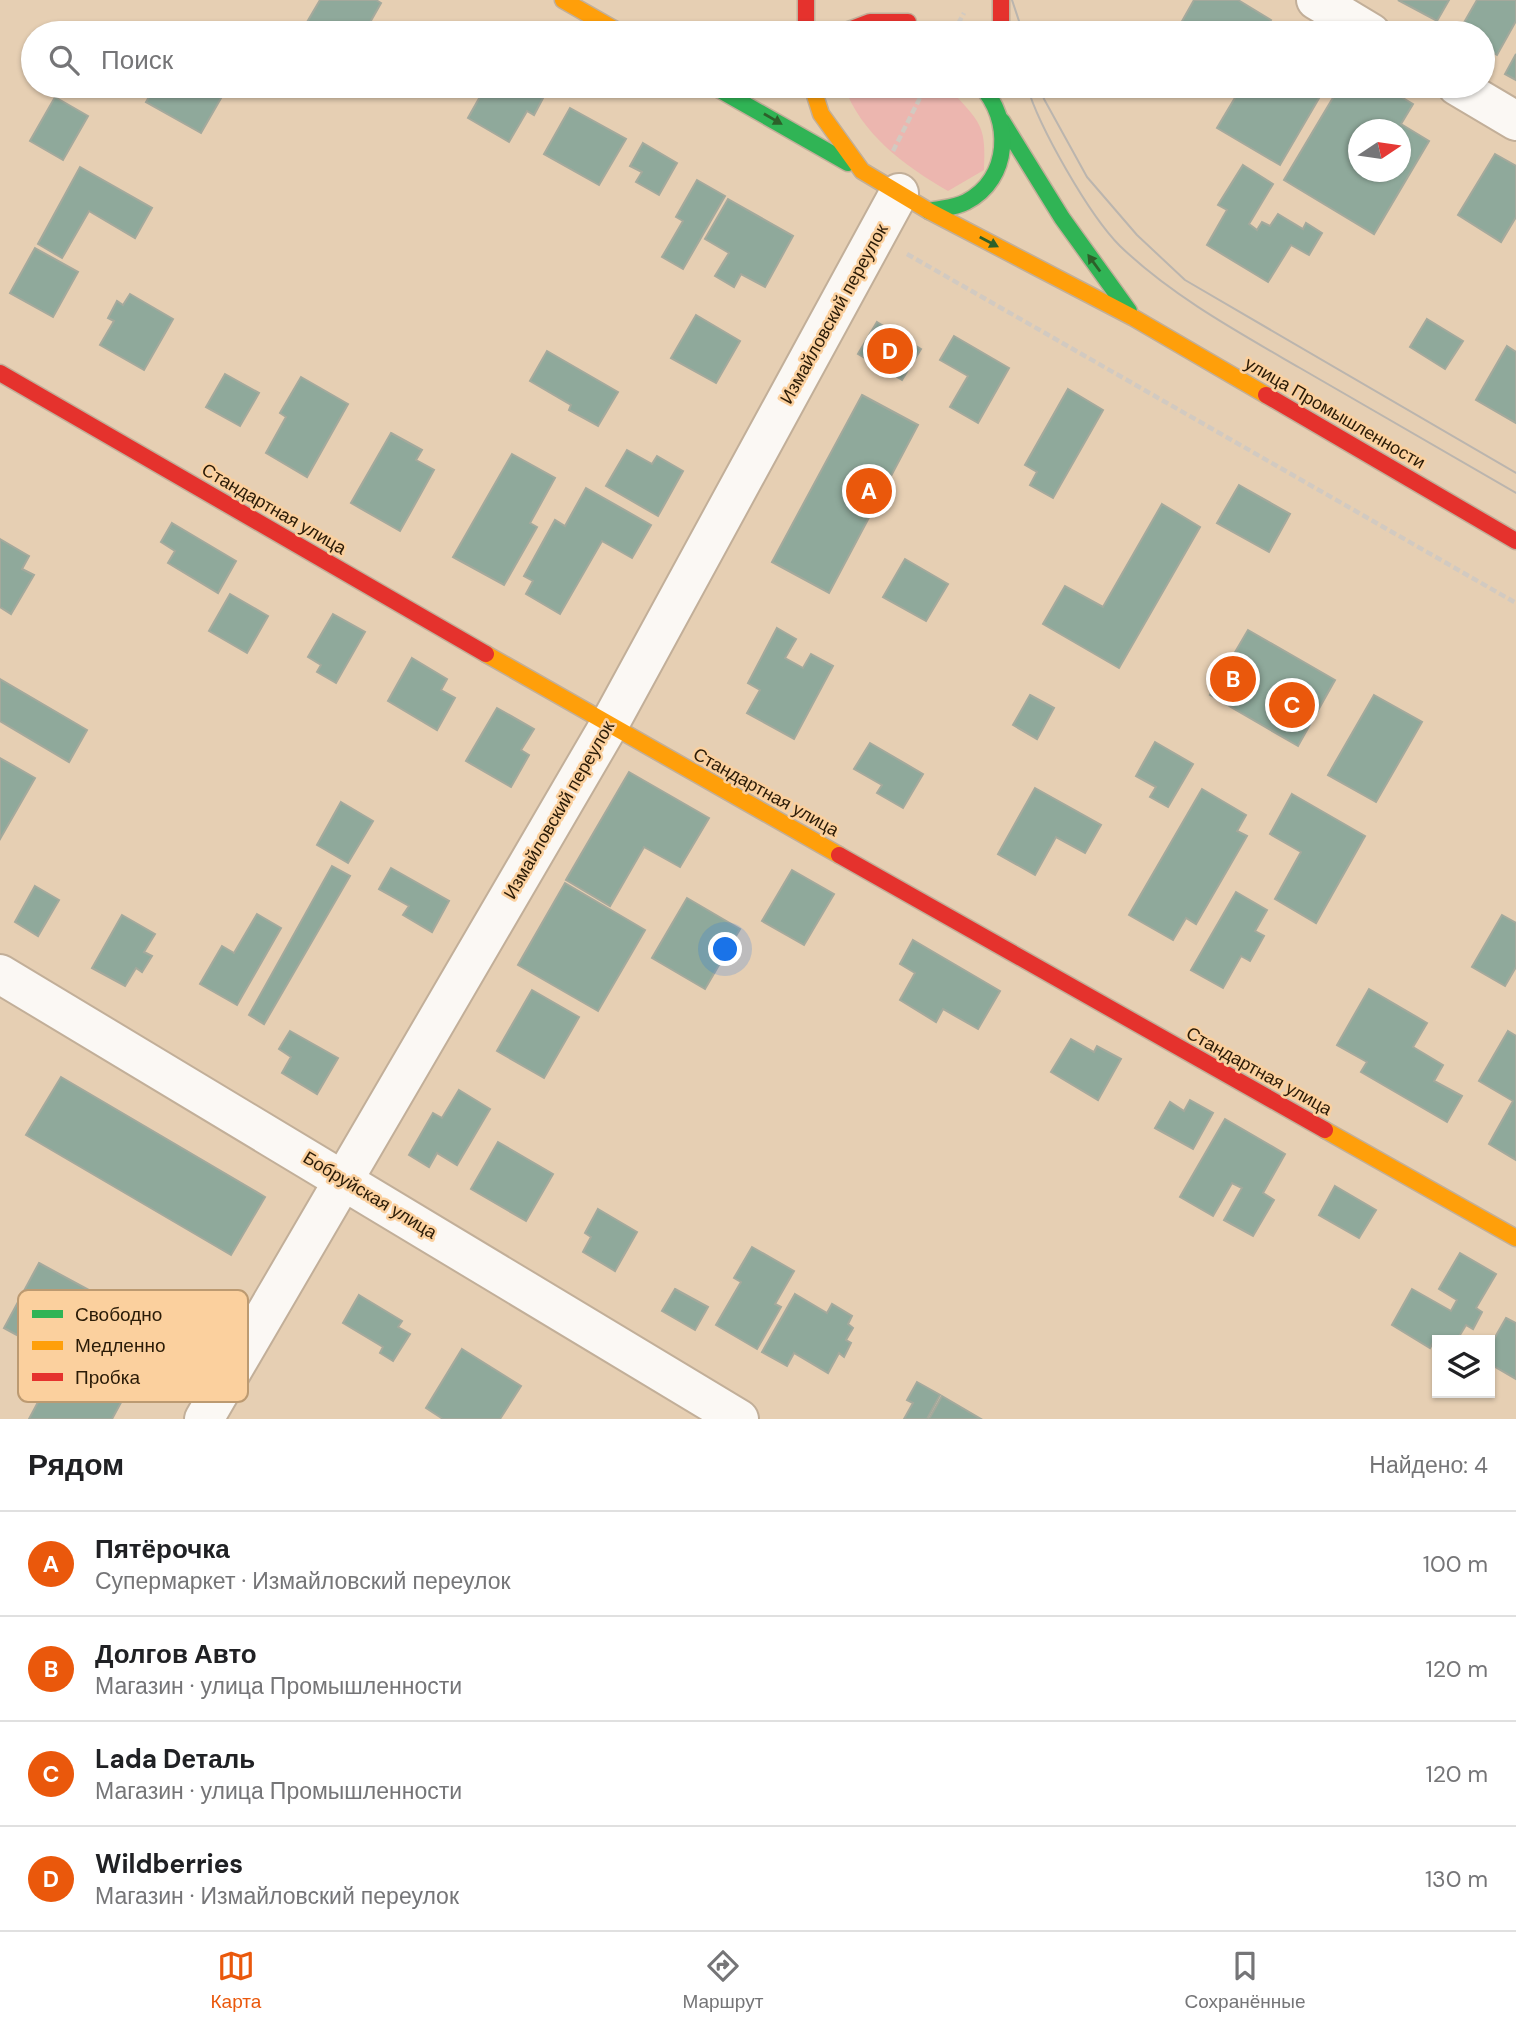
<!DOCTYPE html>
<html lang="ru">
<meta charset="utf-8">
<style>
body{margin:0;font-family:"DM Sans",sans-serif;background:#f6f6f6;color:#202124}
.controls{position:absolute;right:21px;bottom:21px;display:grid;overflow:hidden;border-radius:0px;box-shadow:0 2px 5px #0004}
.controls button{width:63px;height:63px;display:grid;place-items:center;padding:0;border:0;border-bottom:2px solid #e0e0e0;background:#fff;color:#202124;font:35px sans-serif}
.compass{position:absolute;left:1348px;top:119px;width:63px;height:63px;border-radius:50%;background:#fff;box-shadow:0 2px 5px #0004;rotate:77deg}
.you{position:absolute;left:726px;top:950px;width:24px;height:24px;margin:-18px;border:5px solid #fff;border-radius:50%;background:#1a73e8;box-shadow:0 0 0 10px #1a73e833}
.badge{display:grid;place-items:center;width:46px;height:46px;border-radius:50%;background:#ea580c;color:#fff;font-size:23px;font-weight:700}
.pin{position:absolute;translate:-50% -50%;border:4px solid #fff;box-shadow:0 2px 7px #0006}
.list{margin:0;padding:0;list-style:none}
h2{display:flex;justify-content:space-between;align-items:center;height:91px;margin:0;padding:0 28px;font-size:30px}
h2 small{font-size:23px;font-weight:400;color:#757577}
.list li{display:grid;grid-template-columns:46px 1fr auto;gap:21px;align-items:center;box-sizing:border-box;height:105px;padding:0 28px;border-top:2px solid #e0e0e0}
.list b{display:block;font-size:26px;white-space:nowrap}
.list p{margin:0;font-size:23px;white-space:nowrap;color:#757577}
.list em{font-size:23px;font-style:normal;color:#757577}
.icon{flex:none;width:38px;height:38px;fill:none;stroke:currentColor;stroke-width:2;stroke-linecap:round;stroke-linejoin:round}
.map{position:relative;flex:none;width:1516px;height:1419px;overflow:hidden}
.search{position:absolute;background:#fff;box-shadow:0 2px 5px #0004;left:21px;right:21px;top:21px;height:77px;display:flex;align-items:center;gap:18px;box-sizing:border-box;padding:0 24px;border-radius:38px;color:#757577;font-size:26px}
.sheet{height:511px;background:#fff}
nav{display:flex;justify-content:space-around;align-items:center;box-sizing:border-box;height:98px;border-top:2px solid #e0e0e0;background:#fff;font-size:19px;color:#757577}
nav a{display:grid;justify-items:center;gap:4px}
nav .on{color:#ea580c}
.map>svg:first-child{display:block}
.green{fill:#ecb6af}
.building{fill:#8fa99b;stroke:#a4a99c;stroke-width:2;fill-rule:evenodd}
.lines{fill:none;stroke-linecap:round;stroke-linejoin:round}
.street-casing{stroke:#c2af99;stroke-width:42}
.fast-casing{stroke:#c2af99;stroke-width:19}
.slow-casing{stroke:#c2af99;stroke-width:19}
.jam-casing{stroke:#c2af99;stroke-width:19}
.path{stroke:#d2cac1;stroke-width:4.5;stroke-dasharray:7 3.5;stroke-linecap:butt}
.street{stroke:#fbf8f4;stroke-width:38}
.fast{stroke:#30b455;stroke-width:16}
.slow{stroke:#ff9f0a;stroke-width:16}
.jam{stroke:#e5322d;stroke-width:16}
.tram{stroke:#bbb5ae;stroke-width:2}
.oneway{fill:#2d602a}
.labels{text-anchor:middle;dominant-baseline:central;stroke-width:5;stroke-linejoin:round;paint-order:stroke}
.street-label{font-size:18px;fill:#2a1b07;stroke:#fbd09e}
.key{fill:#fbd09e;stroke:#bc9a71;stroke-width:2}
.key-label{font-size:19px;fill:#2a1b07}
</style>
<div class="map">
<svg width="1516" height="1419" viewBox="0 0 1516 1419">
<rect width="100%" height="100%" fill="#e6cfb3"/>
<path class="green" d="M844,86H948C977,122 987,120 984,170L948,191C905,166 861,134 844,86Z"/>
<g class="building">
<path d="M320,0H376L381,3L364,33H310L303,29Z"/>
<path d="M1194,0H1238L1271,20L1263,33H1183L1177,30Z"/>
<path d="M1398,0H1449L1437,21Z"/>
<path d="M1477,0H1516V21L1497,55L1483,47V33H1458Z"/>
<path d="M408,25L424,33H403Z"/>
<path d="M1516,54V80L1505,74Z"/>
<path d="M155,86H210L224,93L201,133L146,102Z"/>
<path d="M486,86H523L543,98L534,115L527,111L509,142L468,118Z"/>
<path d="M1242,86L1325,88L1280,165L1217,128Z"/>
<path d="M1340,86H1383L1413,104L1401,124L1429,141L1374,234L1284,180ZM1358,130H1400V172H1358Z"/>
<path d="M55,97L88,116L63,160L30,141Z"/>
<path d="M570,108L626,139L599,185L544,154Z"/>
<path d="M643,143L677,163L659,195L636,182L642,172L630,166Z"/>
<path d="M1495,154L1516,166V217L1501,242L1458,215Z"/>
<path d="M1243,165L1273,184L1249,224L1257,230L1262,222L1270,226L1278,214L1303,229L1306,223L1322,233L1309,255L1291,245L1268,282L1207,245L1227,210L1218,205Z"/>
<path d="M80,167L152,208L135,238L89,211L62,258L38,244Z"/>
<path d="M697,180L725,196L683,269L662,257L683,221L676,217Z"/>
<path d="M728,199L793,236L765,287L741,274L734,287L715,276L729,253L705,239Z"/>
<path d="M35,248L78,272L53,317L10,293Z"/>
<path d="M130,294L173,319L144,370L100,345L114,321L108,318L117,301L123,305Z"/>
<path d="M696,315L740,341L716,383L671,358Z"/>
<path d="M1427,319L1463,341L1445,369L1410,347Z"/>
<path d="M877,322L921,349L902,380L858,354Z"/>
<path d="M954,336L1009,368L978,423L950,407L968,376L940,360Z"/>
<path d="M1507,346L1516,352V423L1476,400Z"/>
<path d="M547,351L618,392L598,426L569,410L571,405L530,381Z"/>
<path d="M225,374L259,393L240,426L206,407Z"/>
<path d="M301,377L348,404L307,477L266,453L286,417L280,413Z"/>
<path d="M1068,389L1103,410L1053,498L1030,485L1037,472L1025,465Z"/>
<path d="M862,395L918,425L829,593L772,562Z"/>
<path d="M391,433L422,450L416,460L434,470L400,531L351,503Z"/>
<path d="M627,450L652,464L657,456L683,471L658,516L606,486Z"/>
<path d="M512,454L555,478L530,523L537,527L504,585L453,557Z"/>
<path d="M1239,485L1290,514L1269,552L1217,523Z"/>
<path d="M586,488L651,525L632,558L602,541L560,614L526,594L533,581L524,576L555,520L565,526Z"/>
<path d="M1162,504L1200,527L1119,668L1043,624L1065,586L1103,607Z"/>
<path d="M172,523L236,561L218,593L168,563L175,551L161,542Z"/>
<path d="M0,539L29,556L22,569L34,575L11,614L0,607Z"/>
<path d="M905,559L948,584L926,621L883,597Z"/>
<path d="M230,594L268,616L247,653L209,631Z"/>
<path d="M333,614L365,632L336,683L317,672L321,665L308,657Z"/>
<path d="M777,628L796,639L785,658L803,668L811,654L833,666L794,739L747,713L760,690L748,683Z"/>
<path d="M1248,630L1335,680L1298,746L1210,695Z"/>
<path d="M412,658L447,679L441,690L455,698L437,730L388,701Z"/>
<path d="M0,679L87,730L69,762L0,721Z"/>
<path d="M1030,695L1054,708L1037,739L1013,725Z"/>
<path d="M1374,695L1422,722L1376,802L1328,775Z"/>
<path d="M497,708L534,729L521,750L529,755L511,787L466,761Z"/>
<path d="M1155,742L1193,764L1168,807L1150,797L1156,787L1136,776Z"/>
<path d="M870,743L923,774L903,808L877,793L882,785L854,769Z"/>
<path d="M0,758L35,778L0,839Z"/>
<path d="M629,772L709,818L680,867L644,847L610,906L566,880Z"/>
<path d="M1035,788L1101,825L1085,853L1056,837L1035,875L998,854Z"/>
<path d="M1202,789L1246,815L1237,831L1247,836L1196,924L1186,918L1173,940L1129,915Z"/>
<path d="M1292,794L1365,836L1316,923L1275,899L1301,852L1270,834Z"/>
<path d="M341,802L373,821L348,863L317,845Z"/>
<path d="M332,866L350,876L264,1024L249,1015Z"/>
<path d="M391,868L449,901L432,932L403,915L409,906L379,889Z"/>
<path d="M792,870L834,894L804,945L762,921Z"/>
<path d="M565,883L645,930L598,1011L518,965Z"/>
<path d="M35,886L59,900L38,936L15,922Z"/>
<path d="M1236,892L1267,910L1255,931L1264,936L1250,961L1241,956L1223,988L1191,970Z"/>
<path d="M687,898L740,929L705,989L652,958Z"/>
<path d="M257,914L281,928L237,1005L200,984L222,946L234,953Z"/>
<path d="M122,915L155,934L144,952L152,956L142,972L136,968L125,986L92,968Z"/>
<path d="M1502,915L1516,923V967L1505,986L1472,967Z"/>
<path d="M913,940L1000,991L978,1029L943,1009L936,1022L900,1000L915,973L900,964Z"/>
<path d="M1369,989L1427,1023L1413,1047L1443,1065L1434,1081L1462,1096L1447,1122L1361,1072L1367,1062L1337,1045Z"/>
<path d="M532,990L579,1017L544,1078L497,1051Z"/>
<path d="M290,1031L338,1058L317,1094L282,1073L291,1057L279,1049Z"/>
<path d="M1508,1031L1516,1036V1160L1489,1144L1513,1101L1479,1081Z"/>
<path d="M1071,1039L1094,1052L1097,1046L1121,1059L1098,1100L1051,1072Z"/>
<path d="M61,1077L265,1197L231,1255L26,1135Z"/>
<path d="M459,1090L490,1109L457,1165L437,1153L429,1167L409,1155L433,1113L442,1118Z"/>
<path d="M1190,1100L1213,1113L1193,1149L1155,1128L1170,1102L1184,1111Z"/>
<path d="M1225,1119L1285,1154L1263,1193L1274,1200L1253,1236L1224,1220L1242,1188L1232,1183L1213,1216L1180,1197Z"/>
<path d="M498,1142L553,1174L526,1221L471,1189Z"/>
<path d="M1335,1186L1376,1210L1359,1238L1319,1215Z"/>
<path d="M598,1209L637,1232L615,1271L583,1252L591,1237L585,1233Z"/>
<path d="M752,1247L794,1271L775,1304L781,1307L757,1349L716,1325L741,1282L734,1278Z"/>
<path d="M1460,1253L1496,1274L1476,1308L1482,1312L1473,1329L1466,1325L1457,1340L1436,1337L1430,1348L1392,1325L1412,1289L1451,1311L1457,1300L1439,1289Z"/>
<path d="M39,1263L161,1329L112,1419H29L61,1359L4,1328Z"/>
<path d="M675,1289L708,1307L695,1330L662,1311Z"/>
<path d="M795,1294L827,1313L832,1304L852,1316L848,1324L853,1328L846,1340L851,1343L844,1357L839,1353L828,1373L794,1353L787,1366L762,1352Z"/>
<path d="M359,1295L402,1321L398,1327L410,1334L393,1361L380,1353L383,1347L343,1323Z"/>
<path d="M1506,1318L1516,1323V1379L1490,1364V1346Z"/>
<path d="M462,1349L521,1386L500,1419H443L426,1408Z"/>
<path d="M917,1382L940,1395L927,1419H904L913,1403L907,1400Z"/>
<path d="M942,1396L981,1419H929Z"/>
</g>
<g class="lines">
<defs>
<g id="street">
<path d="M1316,0L1371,33"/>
<path d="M1457,86L1516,121"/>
<path d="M0,974L739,1419"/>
<path d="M204,1419L609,725L899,193"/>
</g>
<g id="fast">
<path d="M713,86L848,163"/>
<path d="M1002,121L1062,218L1129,311"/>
<path d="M929,211C941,208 955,208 966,202C1011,179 1012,119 981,86"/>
</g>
<g id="slow">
<path d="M563,0L621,33"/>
<path d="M812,86L821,114L862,171L929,211L1134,318L1266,395"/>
<path d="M486,654L839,855"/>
<path d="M1325,1130L1516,1238"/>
</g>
<g id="jam">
<path d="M806,0V33"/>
<path d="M1001,0V33"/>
<path d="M841,33L870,22H908"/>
<path d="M0,373L486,654"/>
<path d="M1266,395L1516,541"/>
<path d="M839,855L1325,1130"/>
</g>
</defs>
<use href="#street" class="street-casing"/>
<use href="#fast" class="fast-casing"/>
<use href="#slow" class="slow-casing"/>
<use href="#jam" class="jam-casing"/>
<g class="path">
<path d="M953,33L964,13"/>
<path d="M893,151L926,86"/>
<path d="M907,254L1516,603"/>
</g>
<use href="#street" class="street"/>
<use href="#fast" class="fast"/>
<use href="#slow" class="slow"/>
<use href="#jam" class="jam"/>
<g class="tram">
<path d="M1012,0L1023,33"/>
<path d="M1027,86C1039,127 1089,215 1120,246C1172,296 1238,332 1300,368C1372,409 1444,451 1516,493"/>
<path d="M1039,86L1044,99L1087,177L1137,235L1185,280L1516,473"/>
</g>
</g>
<defs><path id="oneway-solid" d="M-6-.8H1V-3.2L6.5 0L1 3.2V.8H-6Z" transform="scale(1.75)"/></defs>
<g class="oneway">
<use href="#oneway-solid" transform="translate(773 119) rotate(30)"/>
<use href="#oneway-solid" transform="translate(989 242) rotate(28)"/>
<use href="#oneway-solid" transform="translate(1094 263) rotate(-126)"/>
</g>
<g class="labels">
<g class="street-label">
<text transform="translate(834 314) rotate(-61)">Измайловский переулок</text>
<text transform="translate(1335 413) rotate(30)">улица Промышленности</text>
<text transform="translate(274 509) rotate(30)">Стандартная улица</text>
<text transform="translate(766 792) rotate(29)">Стандартная улица</text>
<text transform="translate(559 810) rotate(-60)">Измайловский переулок</text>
<text transform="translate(1259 1071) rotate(29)">Стандартная улица</text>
<text transform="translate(370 1195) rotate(31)">Бобруйская улица</text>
</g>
</g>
<rect x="18" y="1290" width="230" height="112" rx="10" class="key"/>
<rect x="32" y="1310" width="31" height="8" fill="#30b455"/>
<rect x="32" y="1341" width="31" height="9" fill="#ff9f0a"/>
<rect x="32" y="1373" width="31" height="8" fill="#e5322d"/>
<g class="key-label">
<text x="75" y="1321">Свободно</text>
<text x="75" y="1352">Медленно</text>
<text x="75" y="1384">Пробка</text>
</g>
</svg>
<div class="controls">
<button><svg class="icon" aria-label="layers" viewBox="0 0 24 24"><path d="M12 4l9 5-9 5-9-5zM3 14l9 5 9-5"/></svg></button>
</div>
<svg class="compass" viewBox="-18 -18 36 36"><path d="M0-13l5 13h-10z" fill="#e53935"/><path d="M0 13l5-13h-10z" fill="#757577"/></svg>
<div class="you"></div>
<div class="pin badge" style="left:869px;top:491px">A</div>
<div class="pin badge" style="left:1233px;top:679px">B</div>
<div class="pin badge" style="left:1292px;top:705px">C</div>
<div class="pin badge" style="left:890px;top:351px">D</div>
<div class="search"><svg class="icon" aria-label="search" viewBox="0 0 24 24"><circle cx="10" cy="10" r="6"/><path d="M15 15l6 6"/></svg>Поиск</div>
</div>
<section class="sheet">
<h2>Рядом<small>Найдено: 4</small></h2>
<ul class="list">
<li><span class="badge">A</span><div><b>Пятёрочка</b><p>Супермаркет · Измайловский переулок</p></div><em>100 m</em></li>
<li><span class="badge">B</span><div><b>Долгов Авто</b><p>Магазин · улица Промышленности</p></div><em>120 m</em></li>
<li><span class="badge">C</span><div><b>Lada Dеталь</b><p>Магазин · улица Промышленности</p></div><em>120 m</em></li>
<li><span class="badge">D</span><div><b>Wildberries</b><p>Магазин · Измайловский переулок</p></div><em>130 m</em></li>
</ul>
</section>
<nav>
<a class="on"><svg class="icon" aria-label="map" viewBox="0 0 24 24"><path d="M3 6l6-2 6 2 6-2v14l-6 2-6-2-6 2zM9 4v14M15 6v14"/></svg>Карта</a>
<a><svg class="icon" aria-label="directions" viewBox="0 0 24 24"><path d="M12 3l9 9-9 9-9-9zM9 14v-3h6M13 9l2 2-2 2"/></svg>Маршрут</a>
<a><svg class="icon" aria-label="saved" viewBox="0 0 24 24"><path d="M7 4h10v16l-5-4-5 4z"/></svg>Сохранённые</a>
</nav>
